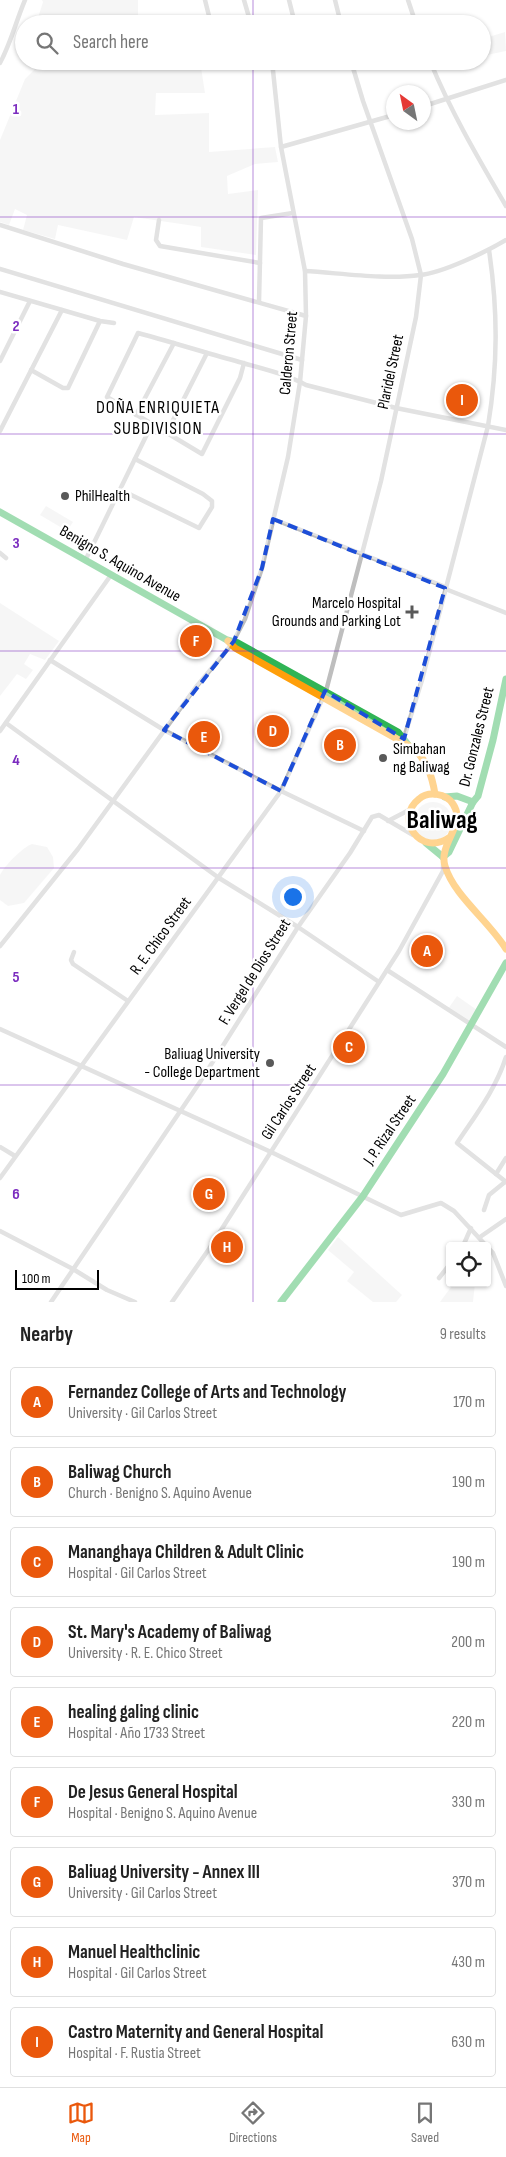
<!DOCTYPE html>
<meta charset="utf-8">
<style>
body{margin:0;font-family:"Sofia Sans Condensed",sans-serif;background:#f2f2f2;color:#222}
.controls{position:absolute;right:15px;bottom:15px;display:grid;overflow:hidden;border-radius:5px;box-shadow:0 1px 4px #0004}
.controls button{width:45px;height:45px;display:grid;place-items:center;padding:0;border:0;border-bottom:1px solid #e0e0e0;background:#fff;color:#222;font:25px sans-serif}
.compass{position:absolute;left:386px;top:85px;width:45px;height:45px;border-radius:50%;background:#fff;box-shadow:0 1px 4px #0004;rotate:327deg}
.scale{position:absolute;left:15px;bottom:12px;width:84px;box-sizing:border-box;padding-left:5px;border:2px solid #000;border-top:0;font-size:14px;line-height:18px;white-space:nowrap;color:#000;-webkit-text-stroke:4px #fff;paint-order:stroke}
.you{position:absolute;left:292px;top:896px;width:18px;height:18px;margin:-12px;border:4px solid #fff;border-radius:50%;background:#1a73e8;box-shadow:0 0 0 8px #1a73e833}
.badge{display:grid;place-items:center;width:32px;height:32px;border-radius:50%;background:#ea580c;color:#fff;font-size:16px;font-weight:700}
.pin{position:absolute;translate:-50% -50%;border:2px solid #fff;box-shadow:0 1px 5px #0006}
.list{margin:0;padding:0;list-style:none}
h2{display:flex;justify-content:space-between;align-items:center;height:65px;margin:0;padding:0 20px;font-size:21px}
h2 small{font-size:16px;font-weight:400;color:#767676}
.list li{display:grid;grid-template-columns:32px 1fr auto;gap:15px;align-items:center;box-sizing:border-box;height:70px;margin:0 10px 10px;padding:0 10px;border:1px solid #e0e0e0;border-radius:5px}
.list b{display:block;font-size:19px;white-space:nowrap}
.list p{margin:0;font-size:16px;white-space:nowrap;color:#767676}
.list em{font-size:16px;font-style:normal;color:#767676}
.icon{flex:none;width:28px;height:28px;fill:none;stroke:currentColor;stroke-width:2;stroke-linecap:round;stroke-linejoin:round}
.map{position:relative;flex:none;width:506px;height:1302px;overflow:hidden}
.search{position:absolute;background:#fff;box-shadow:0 1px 4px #0004;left:15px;right:15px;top:15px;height:55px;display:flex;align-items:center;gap:12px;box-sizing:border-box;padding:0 18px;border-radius:28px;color:#767676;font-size:19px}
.sheet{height:785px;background:#fff}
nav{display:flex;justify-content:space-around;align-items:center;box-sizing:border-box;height:70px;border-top:1px solid #e0e0e0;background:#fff;font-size:14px;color:#767676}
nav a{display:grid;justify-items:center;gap:2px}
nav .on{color:#ea580c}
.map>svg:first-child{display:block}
.green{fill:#ececec}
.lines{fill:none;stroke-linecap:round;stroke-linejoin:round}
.street{stroke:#bebebe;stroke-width:4.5}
.fast{stroke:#30b455;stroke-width:7}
.slow{stroke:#ff9f0a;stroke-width:7}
.marked{fill:none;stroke:#1d4ed8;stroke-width:4;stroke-dasharray:10 6;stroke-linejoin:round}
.grid{fill:none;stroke:#7b2cbf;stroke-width:1;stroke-opacity:0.55}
.poi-dot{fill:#595959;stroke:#fff;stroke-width:2}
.labels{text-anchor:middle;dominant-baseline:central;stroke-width:5;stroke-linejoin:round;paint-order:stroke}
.street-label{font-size:16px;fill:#000;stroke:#fff}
.poi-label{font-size:16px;fill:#000;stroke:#fff;text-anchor:start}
.neighbourhood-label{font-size:18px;letter-spacing:1px;fill:#000;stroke:#fff}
.town-label{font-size:26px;font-weight:bold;fill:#000;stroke:#fff}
.grid-label{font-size:16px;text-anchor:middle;font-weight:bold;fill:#7b2cbf;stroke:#fff;stroke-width:5;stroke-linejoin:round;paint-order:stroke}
</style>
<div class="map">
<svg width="506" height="1302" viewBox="0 0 506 1302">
<rect width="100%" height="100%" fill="#fff"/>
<g class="green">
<path d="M42,0H138V24H36L43,2Z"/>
<path d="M505,32L506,51L482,56V39Z"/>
<path d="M40,61H200L205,93H156L155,115L209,113V152L275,147L278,162L255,164L227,176L228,194L258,190L256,255L201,247V227L134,217L127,240L58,225L55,239L23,230L27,215L15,209L9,225L0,222V140L25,79L40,64Z"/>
<path d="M46,506L73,522L67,531L40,515Z"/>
<path d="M0,603L59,641L45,660L30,654L24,664L33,670L26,679L17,674L0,696Z"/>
<circle cx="433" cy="821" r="19"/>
<path d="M32,844L47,847L53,857L54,868L24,903L8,906L0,900C0,893 0,881 0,875C4,866 23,847 32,844Z"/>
<path d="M457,996L477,1010L470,1022L448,1009Z"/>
<path d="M338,1237L402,1295L396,1302H373L347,1281L354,1272L328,1250Z"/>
<path d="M454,1283H475L473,1302H440Z"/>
</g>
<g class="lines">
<g class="street">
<path d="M205,0L211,24"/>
<path d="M244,0L251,24"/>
<path d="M289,0L295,24"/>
<path d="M335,0L341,24"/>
<path d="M408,0L416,24"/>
<path d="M430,61C451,112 478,158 506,206"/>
<path d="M0,63C11,43 16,21 25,0"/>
<path d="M424,106L506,80"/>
<path d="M281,147L394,115"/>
<path d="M159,220L156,240L160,246L260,263"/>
<path d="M0,225L123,264L306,316"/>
<path d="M0,269L302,360"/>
<path d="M305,271C340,273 386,280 420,275C442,273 486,252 506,240"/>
<path d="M0,292L100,321L114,323"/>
<path d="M259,302L261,218L293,213"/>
<path d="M0,361L30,301"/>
<path d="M244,363L240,378L202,454L107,397L138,333C171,342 203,352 236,361C259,368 284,373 306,385L396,408L506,430"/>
<path d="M31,370L63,388H68L100,321"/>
<path d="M136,415L174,343"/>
<path d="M0,431L62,310"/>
<path d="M166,434L207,353"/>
<path d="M121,490L199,528L212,507V501L203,494L135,459"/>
<path d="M273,519L443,586L448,590L506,613"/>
<path d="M0,553L6,558"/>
<path d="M85,561L152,424"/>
<path d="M50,660L164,730L281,791L364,831"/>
<path d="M6,723L219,878L298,927L379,982"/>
<path d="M0,731L111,575"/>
<path d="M403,741L422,680L488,426C498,365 498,311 489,250"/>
<path d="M388,821L409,810"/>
<path d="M0,946L78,849L196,687L232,644L245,619L262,568L288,457L300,382L306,316L305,271L281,147L272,61"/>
<path d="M74,952L71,960L73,964L128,1001"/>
<path d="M387,970L506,1047"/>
<path d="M0,1029L271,1152L401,1215L441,1203L454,1211L493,1253L506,1286"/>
<path d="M506,1057C496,1089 475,1116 457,1143L506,1182"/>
<path d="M0,1147L15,1156"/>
<path d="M496,1174L506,1158"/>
<path d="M0,1178L281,791L326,691L381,481L416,317L421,275L412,239L363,101L351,61"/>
<path d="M484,1210L489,1195L505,1182"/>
<path d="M0,1231L73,1269L107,1290L135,1302"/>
<path d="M480,1237L506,1219"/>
<path d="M463,1246L471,1228"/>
<path d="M439,1278L450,1264"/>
<path d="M51,1302L200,1082L298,927L350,853L372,817L379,815L413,835"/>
<path d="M172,1302L209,1249L399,951L443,871V864"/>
</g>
<g class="fast">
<path d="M0,512L227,640L238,643L398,732L409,746"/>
<path d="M445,797L457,796L473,802"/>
<path d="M426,843L443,857"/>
<path d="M443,857L449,852L473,802L478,796L493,740L506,679"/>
<path d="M281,1302L363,1196L443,1074L506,963"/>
</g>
<g class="slow">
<path d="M228,641L235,648L413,748C427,760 432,776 435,794"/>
<path d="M450,837C420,858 394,818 419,799C428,791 446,793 453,804C467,824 438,844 445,866C454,896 489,921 506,949"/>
</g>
</g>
<path d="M0 0H506V1302H0ZM273,519L445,588L404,739L325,691L281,791L164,730L234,641L262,568Z" fill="#fff" fill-opacity=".55" fill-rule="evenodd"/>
<path class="marked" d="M273,519L445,588L404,739L325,691L281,791L164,730L234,641L262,568Z"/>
<path class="grid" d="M253,0V24M253,61V1302M0,217H506M0,434H506M0,651H506M0,868H506M0,1085H506"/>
<g class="poi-dot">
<circle cx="65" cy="496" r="5"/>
<path d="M409.5 604.5h5v5h5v5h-5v5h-5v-5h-5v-5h5z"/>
<circle cx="383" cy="758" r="5"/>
<circle cx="270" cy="1063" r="5"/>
</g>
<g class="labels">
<g class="street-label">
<text transform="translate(289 353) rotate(-85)">Calderon Street</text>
<text transform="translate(391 372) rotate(-78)">Plaridel Street</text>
<text transform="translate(120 564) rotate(30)">Benigno S. Aquino Avenue</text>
<text transform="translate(477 737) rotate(-76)">Dr. Gonzales Street</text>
<text transform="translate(161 936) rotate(-54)">R. E. Chico Street</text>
<text transform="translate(255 972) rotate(-58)">F. Vergel de Dios Street</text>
<text transform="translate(289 1102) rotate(-57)">Gil Carlos Street</text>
<text transform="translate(390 1130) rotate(-56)">J. P. Rizal Street</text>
</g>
<g class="poi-label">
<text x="75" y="496">PhilHealth</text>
<text x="401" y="603" text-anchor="end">Marcelo Hospital<tspan x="401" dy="18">Grounds and Parking Lot</tspan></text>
<text x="393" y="749">Simbahan<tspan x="393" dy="18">ng Baliwag</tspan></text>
<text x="260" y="1054" text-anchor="end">Baliuag University<tspan x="260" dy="18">- College Department</tspan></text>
</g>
<g class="neighbourhood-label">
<text x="158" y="407">DOÑA ENRIQUIETA<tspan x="158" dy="21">SUBDIVISION</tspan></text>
</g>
<g class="town-label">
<text x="442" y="820">Baliwag</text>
</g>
</g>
<g class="grid-label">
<text x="16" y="114">1</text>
<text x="16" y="331">2</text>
<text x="16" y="548">3</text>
<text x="16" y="765">4</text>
<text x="16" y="982">5</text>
<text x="16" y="1199">6</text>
</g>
</svg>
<div class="controls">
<button><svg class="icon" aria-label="locate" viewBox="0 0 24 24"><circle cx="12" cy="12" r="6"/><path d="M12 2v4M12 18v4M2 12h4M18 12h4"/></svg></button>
</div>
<svg class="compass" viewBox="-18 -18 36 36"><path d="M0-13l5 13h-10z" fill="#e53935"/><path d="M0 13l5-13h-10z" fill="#767676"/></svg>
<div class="scale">100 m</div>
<div class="you"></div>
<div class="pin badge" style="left:427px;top:951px">A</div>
<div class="pin badge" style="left:340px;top:745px">B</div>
<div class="pin badge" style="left:349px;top:1047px">C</div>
<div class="pin badge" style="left:273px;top:731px">D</div>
<div class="pin badge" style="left:204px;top:737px">E</div>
<div class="pin badge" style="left:196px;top:641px">F</div>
<div class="pin badge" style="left:209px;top:1194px">G</div>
<div class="pin badge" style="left:227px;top:1247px">H</div>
<div class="pin badge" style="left:462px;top:400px">I</div>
<div class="search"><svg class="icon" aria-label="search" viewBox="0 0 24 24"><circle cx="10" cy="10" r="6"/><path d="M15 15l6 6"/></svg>Search here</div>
</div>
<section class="sheet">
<h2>Nearby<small>9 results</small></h2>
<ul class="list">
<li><span class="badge">A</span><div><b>Fernandez College of Arts and Technology</b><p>University · Gil Carlos Street</p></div><em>170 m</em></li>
<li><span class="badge">B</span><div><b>Baliwag Church</b><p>Church · Benigno S. Aquino Avenue</p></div><em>190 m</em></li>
<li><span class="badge">C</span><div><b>Mananghaya Children &amp; Adult Clinic</b><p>Hospital · Gil Carlos Street</p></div><em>190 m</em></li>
<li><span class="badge">D</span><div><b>St. Mary's Academy of Baliwag</b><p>University · R. E. Chico Street</p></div><em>200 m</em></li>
<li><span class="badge">E</span><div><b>healing galing clinic</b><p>Hospital · Año 1733 Street</p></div><em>220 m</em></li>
<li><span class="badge">F</span><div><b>De Jesus General Hospital</b><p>Hospital · Benigno S. Aquino Avenue</p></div><em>330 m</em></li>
<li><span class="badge">G</span><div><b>Baliuag University - Annex III</b><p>University · Gil Carlos Street</p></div><em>370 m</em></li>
<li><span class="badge">H</span><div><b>Manuel Healthclinic</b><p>Hospital · Gil Carlos Street</p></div><em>430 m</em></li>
<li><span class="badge">I</span><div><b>Castro Maternity and General Hospital</b><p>Hospital · F. Rustia Street</p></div><em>630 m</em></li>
</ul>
</section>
<nav>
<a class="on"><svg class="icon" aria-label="map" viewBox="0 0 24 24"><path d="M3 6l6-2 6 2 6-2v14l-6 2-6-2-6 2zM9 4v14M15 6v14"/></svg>Map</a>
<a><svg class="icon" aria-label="directions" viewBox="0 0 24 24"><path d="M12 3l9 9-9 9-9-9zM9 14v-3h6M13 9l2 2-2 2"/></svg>Directions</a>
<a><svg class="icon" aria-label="saved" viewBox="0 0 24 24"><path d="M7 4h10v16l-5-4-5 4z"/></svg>Saved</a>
</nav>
